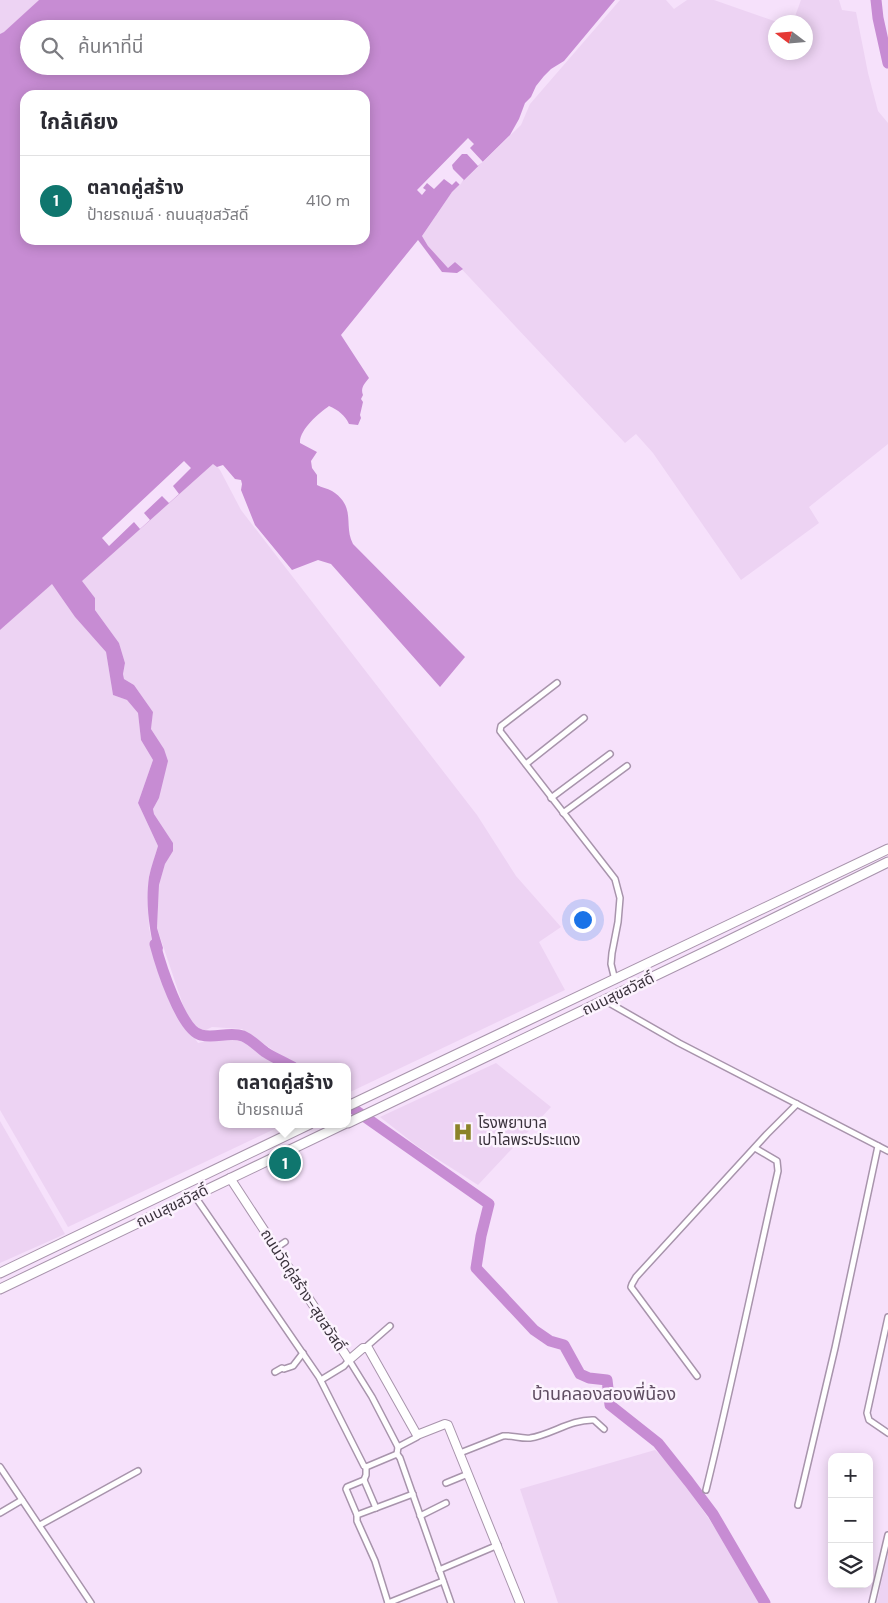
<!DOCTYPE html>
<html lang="th">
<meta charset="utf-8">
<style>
body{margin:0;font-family:"DM Sans","Noto Sans Thai",sans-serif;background:#f2f2f3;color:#2b2b33}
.controls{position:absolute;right:15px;bottom:15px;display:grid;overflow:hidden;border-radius:10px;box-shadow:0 2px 12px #0003}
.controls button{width:45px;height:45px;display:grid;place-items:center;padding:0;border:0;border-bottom:1px solid #e1e1e2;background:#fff;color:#2b2b33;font:25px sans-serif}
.compass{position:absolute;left:768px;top:15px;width:45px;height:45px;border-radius:50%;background:#fff;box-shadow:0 2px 12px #0003;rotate:286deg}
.you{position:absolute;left:582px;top:919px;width:18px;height:18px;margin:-12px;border:4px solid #fff;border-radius:50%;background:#1a73e8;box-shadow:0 0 0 8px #1a73e833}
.badge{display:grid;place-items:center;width:32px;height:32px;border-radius:50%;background:#0f766e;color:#fff;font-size:16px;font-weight:700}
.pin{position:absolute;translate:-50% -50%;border:2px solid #fff;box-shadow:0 1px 5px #0006}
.popup{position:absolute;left:219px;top:1063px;width:132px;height:65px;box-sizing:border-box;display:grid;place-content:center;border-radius:10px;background:#fff;filter:drop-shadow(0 1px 4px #0005);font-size:16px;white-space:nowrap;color:#7c7c81}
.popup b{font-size:19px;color:#2b2b33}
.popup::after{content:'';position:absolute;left:50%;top:100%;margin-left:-10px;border:10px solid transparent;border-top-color:#fff}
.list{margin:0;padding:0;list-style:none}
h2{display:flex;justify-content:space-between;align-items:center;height:65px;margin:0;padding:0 20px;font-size:21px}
h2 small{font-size:16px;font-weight:400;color:#7c7c81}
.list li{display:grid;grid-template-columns:32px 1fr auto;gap:15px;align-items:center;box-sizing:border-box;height:90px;padding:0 20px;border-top:1px solid #e1e1e2}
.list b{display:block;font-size:19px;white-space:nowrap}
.list p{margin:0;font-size:16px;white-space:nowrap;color:#7c7c81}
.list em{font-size:16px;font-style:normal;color:#7c7c81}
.icon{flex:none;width:28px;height:28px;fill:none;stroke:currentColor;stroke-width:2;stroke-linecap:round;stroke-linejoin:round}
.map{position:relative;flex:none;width:888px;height:1603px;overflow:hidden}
.search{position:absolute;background:#fff;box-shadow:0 2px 12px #0003;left:20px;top:20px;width:350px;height:55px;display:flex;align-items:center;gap:12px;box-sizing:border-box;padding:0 18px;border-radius:28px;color:#7c7c81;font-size:19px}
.panel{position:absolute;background:#fff;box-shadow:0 2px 12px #0003;left:20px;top:90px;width:350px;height:155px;border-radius:15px}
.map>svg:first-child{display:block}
.built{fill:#edd3f3}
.water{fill:#c78cd3;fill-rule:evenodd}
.pier{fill:#f6e1fb}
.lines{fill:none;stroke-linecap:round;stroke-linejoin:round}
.river{stroke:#c78cd3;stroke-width:11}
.street-casing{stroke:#a894ac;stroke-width:8}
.secondary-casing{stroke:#a894ac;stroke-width:10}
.primary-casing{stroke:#a894ac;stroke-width:11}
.street{stroke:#fff;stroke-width:5}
.secondary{stroke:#fff;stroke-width:8}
.primary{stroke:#fff;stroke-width:9}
.labels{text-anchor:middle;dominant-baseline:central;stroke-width:5;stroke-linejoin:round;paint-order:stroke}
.street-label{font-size:15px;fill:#3a323c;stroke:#fcf3fe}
.poi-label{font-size:15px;fill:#3a323c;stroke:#fcf3fe;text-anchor:start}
.quarter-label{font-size:18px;fill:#604e63;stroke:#fcf3fe}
</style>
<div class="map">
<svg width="888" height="1603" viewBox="0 0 888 1603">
<rect width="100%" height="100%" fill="#f6e1fb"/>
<g class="built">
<path d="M0,0H39L4,33L0,34Z"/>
<path d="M620,0H666L674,9L687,0H714L777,22L776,52H806V22H793L801,0H839L842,10L856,12L868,73L878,111L888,123V444L809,507L819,523L741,580L653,453L636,434L625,443L455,262L448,268L428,246L422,236L452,192L521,125L530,104Z"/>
<path d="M214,463L220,470L241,510L477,815L516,876L561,927L539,942L565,990L348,1093V1067H298L242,1029L212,1027L202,1032L187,1017L157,928L159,885L165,864L173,850L172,842L154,814L153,809L159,798L164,749L151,729L153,712L134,685L124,679L123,674L125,663L119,643L95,610V598L81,581Z"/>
<path d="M52,583L75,617L106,652L113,695L127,700L138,713L141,740L153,760L138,803L158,846L149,876L148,897L149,928L156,959L169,1001L198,1043L242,1033L288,1067H222V1124H285L68,1227L0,1110V630Z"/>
<path d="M496,1063L551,1107L478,1185L417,1146L380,1117Z"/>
<path d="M0,1121L65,1234L0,1263Z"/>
<path d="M655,1450L672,1466L711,1522L759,1597L764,1603H558L520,1489Z"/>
<path d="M888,1551V1603H877Z"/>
</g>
<path class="water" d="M39,0H615L564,61L551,69L544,76L536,86L531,97L525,103L519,119L510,135L452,192L422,236L428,246L448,268L455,262L463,269L457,273L442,272L418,240L341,335L369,378C365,383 360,388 363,395L361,399L363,402L360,415L361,418L358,425L349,424C345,415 338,410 329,406C319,413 299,430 300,443L317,452L311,461L312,468L317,475V485C322,488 327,488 332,491C357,507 343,525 353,544L465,657L440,687L331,564L318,560L292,570L255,525L241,490L242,484L241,480L235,479L223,465L217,467L213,464L82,581L95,598V610L119,643L125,663L123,674L124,679L134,685L153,712L151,729L164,749L168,761L159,798L153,809L154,814L173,843V851L165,864L159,885L157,928L163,948L160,957L156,959C150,932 145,905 149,877C151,867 155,856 158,846L138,803L153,760L141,740L138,713L127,700L113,695L106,652L75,617L52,584L0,630V34L4,32ZM29,29H361V66H29ZM25,95H365V240H25Z"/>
<g class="pier">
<path d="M468,138L474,144L470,148L483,162L478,166L467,154H462L452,165L453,169L464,180L460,185L456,181L452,185L444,179L434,189L427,183L423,188L426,190L422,195L417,190Z"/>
<path d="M184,461L191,468L173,486L179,494L169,503L162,496L144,513L150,520L140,529L134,522L109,546L102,538Z"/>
</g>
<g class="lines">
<g class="river">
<path d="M876,0L878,18L888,63"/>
<path d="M155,944C160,963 181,1031 201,1035C215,1039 229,1031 243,1036C252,1040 258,1047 265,1052C274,1058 284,1062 293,1067"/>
<path d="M348,1105L489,1204L481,1236L476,1268L534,1330L550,1341L564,1345L580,1374L589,1378L607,1380L610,1405L658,1443L689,1482L713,1514L765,1603"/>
</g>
<defs>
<g id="street">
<path d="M557,683L501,726L500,731L615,879L620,898L618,922L612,953L611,964L615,980"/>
<path d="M526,764L584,718"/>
<path d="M551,798L610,754"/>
<path d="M563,813L627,766"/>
<path d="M604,1000L679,1043L888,1151"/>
<path d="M194,1195L319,1377L364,1466L366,1467L397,1454"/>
<path d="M276,1248L285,1242"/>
<path d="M888,1317L867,1413L869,1420L888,1433"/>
<path d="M366,1347L390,1326"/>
<path d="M275,1372L282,1368L284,1369L293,1366L303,1353"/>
<path d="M697,1376L634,1291L631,1287L632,1284L636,1277L767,1134L797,1104"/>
<path d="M321,1380L344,1366L349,1360L372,1397L398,1447L397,1454L400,1458L451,1603"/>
<path d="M398,1447L417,1437V1435"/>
<path d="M460,1453L503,1436C512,1435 521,1439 530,1438C551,1435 571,1419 594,1420L604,1429"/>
<path d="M0,1467L91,1603"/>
<path d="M366,1467V1475L364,1480L376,1508"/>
<path d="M446,1483L468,1474"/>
<path d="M706,1490C732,1384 754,1277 778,1171L777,1161L755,1148"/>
<path d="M798,1505L835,1348L878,1146"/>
<path d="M0,1513L22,1500"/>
<path d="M357,1515L346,1489L347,1487L364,1480"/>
<path d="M420,1516L446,1503"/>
<path d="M40,1525L138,1471"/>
<path d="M439,1570L498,1545"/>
<path d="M388,1603L375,1561L357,1521V1515L413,1494"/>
<path d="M388,1603L443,1581"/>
<path d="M872,1603L888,1535"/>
</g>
<path id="secondary" d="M230,1178L349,1360L363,1348H368L417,1435L445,1424L448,1425L520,1603"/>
<g id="primary">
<path d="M348,1106L888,849"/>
<path d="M348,1123L717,946L888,862"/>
<path d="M0,1273L310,1124"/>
<path d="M0,1289L344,1124"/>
</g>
</defs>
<use href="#street" class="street-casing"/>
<use href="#secondary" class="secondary-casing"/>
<use href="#primary" class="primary-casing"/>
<use href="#street" class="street"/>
<use href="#secondary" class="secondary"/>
<use href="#primary" class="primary"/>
</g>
<defs>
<symbol id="hospital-bare" viewBox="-9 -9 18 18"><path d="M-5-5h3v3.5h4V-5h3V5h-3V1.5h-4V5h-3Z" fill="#8b832a" stroke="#fcf3fe" stroke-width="2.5" paint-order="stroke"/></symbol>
</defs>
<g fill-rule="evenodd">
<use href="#hospital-bare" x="449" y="1118" width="28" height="28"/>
</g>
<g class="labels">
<g class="street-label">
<text transform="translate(618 994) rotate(-26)">ถนนสุขสวัสดิ์</text>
<text transform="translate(172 1206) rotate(-26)">ถนนสุขสวัสดิ์</text>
<text transform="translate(303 1290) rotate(57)">ถนนวัดคู่สร้าง-สุขสวัสดิ์</text>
</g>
<g class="poi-label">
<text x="478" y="1123">โรงพยาบาล<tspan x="478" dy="17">เปาโลพระประแดง</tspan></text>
</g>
<g class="quarter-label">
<text x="604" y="1394">บ้านคลองสองพี่น้อง</text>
</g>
</g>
</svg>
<div class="controls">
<button>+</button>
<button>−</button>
<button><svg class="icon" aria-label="layers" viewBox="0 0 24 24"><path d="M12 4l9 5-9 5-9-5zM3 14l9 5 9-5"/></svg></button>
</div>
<svg class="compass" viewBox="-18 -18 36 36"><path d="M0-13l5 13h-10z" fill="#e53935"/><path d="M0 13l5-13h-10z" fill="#7c7c81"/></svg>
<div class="you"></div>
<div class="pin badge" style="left:285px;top:1163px">1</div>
<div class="popup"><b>ตลาดคู่สร้าง</b>ป้ายรถเมล์</div>
<div class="search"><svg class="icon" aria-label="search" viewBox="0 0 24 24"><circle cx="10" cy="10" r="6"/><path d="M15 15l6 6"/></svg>ค้นหาที่นี่</div>
<section class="panel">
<h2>ใกล้เคียง<small></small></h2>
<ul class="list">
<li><span class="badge">1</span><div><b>ตลาดคู่สร้าง</b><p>ป้ายรถเมล์ · ถนนสุขสวัสดิ์</p></div><em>410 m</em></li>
</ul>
</section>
</div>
